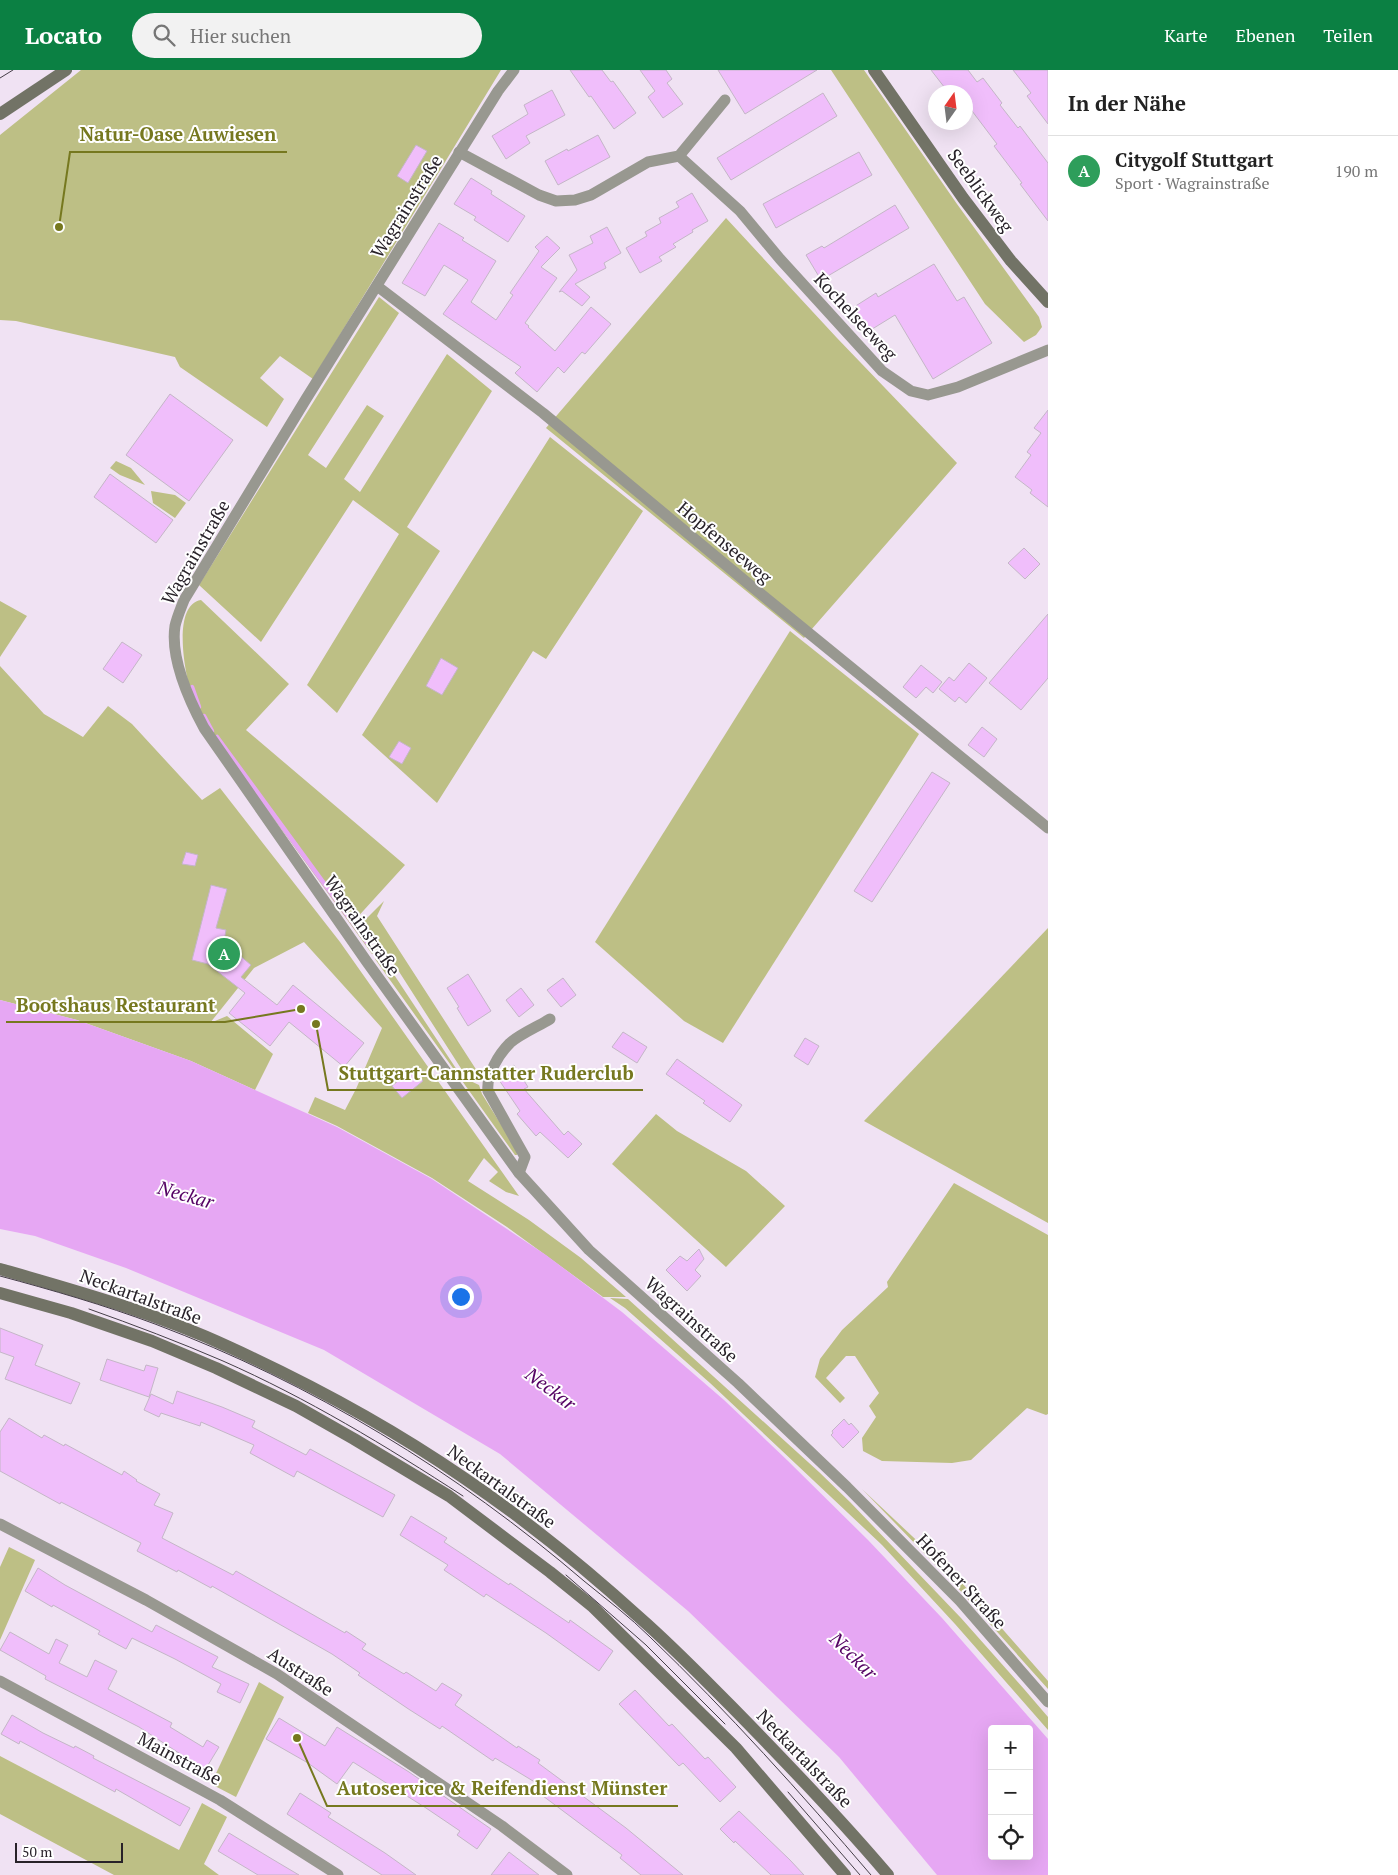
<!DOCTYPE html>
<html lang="de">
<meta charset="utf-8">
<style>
body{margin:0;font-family:"PT Serif",serif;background:#f2f2f2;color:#222}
.controls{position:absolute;right:15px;bottom:15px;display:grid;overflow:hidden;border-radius:5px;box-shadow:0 5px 20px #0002}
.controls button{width:45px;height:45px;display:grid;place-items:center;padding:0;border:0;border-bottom:1px solid #e0e0e0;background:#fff;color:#222;font:25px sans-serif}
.compass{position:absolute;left:928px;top:15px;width:45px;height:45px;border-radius:50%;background:#fff;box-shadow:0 5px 20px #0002;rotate:14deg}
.scale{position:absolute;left:15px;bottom:12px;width:108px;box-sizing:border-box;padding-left:5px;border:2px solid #282229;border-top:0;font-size:14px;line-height:18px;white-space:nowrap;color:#282229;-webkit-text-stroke:4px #fff;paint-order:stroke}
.you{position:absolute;left:460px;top:1226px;width:18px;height:18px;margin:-12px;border:4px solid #fff;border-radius:50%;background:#1a73e8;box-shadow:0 0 0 8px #1a73e833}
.badge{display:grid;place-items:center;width:32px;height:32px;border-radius:50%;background:#0b8043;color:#fff;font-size:16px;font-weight:700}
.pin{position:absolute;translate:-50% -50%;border:2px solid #fff;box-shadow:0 1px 5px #0006}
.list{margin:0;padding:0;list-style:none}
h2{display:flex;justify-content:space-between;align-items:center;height:65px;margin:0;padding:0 20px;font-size:21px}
h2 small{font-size:16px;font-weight:400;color:#767676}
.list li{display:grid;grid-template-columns:32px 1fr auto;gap:15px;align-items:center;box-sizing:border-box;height:70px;padding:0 20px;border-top:1px solid #e0e0e0}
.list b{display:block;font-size:19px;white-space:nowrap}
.list p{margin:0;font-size:16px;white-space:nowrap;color:#767676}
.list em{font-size:16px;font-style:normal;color:#767676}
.icon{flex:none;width:28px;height:28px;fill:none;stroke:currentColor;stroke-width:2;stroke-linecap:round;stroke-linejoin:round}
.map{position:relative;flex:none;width:1048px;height:1805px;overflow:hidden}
header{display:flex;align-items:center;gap:30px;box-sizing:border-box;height:70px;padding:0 25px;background:#0b8043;color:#fff}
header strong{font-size:24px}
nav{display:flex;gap:28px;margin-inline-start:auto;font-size:18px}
.search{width:350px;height:45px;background:#f2f2f2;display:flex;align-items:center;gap:12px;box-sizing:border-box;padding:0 18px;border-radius:28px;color:#767676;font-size:19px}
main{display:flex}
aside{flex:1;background:#fff}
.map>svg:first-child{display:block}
.green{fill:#bdbf85}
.water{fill:#e6a7f3;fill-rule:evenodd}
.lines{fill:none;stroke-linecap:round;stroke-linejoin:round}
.stream{stroke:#e6a7f3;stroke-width:4.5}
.building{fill:#f0befb;stroke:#c4b6c7}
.street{stroke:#989890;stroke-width:11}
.secondary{stroke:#727366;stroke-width:12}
.tram{stroke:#463f48;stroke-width:1}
.labels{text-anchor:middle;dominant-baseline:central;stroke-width:4;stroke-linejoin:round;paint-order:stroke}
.street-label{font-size:18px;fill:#282229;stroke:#fff}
.water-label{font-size:19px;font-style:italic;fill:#550364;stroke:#fff}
.leader{fill:none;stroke:#76781f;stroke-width:2}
.callout-dot{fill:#76781f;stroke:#fff;stroke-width:2}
.callout-label{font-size:19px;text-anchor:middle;font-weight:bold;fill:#76781f;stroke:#fff;stroke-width:4;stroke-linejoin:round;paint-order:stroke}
</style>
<header>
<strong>Locato</strong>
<div class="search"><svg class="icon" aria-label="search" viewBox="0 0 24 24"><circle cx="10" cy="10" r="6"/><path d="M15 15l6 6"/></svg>Hier suchen</div>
<nav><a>Karte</a><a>Ebenen</a><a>Teilen</a></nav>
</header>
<main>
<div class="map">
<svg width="1048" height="1805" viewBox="0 0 1048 1805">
<rect width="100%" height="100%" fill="#f0e2f3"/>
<g class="green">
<path d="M81,0H501L313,309L280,286L260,308L284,329L267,357L180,297L175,287L16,251L0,250V65Z"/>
<path d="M831,0H864L957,134L1039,247L1042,257L1036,265L1024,272L985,234Z"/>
<path d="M726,148L837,268L957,393L804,568L546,358Z"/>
<path d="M379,227L399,243L308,385L326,398L367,335L384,346L344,409L360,422L447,284L492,321L407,457L440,481L337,643L307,615L399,464L353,430L261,572L199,515Z"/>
<path d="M550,367L643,441L546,589L533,581L437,733L362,665Z"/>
<path d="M116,391L131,398L145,415L120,405L110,398Z"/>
<path d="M151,421L175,425L186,433L175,448L153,433Z"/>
<path d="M201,530L289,614L246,660L405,795L354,851L366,869L377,880L372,884L211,662C205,652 198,642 194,632C186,612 170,535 201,530Z"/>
<path d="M0,531L27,546L0,587Z"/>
<path d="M790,561L919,664L723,973L684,951L595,872Z"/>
<path d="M0,596L44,644L83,667L108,636L132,654L202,730L220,718L340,872L519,1126L506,1122L489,1111L498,1102L484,1088L468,1111L529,1150L581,1188L626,1227H603L507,1157L432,1108L337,1056L308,1043L315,1027L345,1040L356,1019L382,958L304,872L254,898L210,953L227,946L273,984L255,1020L191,991L77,950L0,930Z"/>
<path d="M384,831L377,846L479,1004L477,1009L462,1000L382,875L368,865L361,854Z"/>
<path d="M1048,858V1153L864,1051Z"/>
<path d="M381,885L459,1003L464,1008L479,1015L482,1024L518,1082L517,1085H515L375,889Z"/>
<path d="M656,1044L677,1061L746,1101L785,1136L726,1197L612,1094Z"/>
<path d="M954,1113L1048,1165V1344L1046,1345L1027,1338L971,1390L952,1393L882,1391L863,1381L862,1368L876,1347L869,1336L879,1323L855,1286H846L826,1308L845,1328L840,1333L815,1307L820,1289L842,1260L888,1217L887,1212Z"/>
<path d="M610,1228L628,1229L819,1402L850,1432L961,1548L1024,1619L1048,1647V1660L955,1554L882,1475L710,1313L625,1238Z"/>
<path d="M862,1419L962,1513L1048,1611V1619L957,1517Z"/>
<path d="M9,1477L35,1490L0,1570V1497Z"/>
<path d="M259,1612L284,1627L236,1727L211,1714Z"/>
<path d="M0,1686L179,1780L202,1733L227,1747L204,1794L219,1805H114L0,1744Z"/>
</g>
<path class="water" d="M0,930L77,950L191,991L337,1057L432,1109L546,1185L622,1242L724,1330L787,1390L868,1470L942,1548L1048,1669V1805H937L839,1687L688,1541L500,1384L324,1280L126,1198L35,1166L0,1159ZM992,1659H1029V1786H992Z"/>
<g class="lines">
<g class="stream">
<path d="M192,617L199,637"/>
<path d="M204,646L212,661"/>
<path d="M217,667L372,879"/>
</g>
</g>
<g class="building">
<path d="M570,0H602L611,12L613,11L636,43L614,59L591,26L589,27Z"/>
<path d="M640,0H666L672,9L667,13L683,34L663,48L648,27L655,21Z"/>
<path d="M718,0H817L745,44Z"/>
<path d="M931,0H968L977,12L983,8L1002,33L1000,35L1018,58L1020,56L1048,93V151L1020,114L1022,113L994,76L997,74L966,33V22H948Z"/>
<path d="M1013,0H1048V54L1027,26L1031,23Z"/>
<path d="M552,20L565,45L526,66L530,73L506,89L492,66L528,44L524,35Z"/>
<path d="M823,23L837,46L731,110L717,88Z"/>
<path d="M598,65L610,87L558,115L545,91L567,79L568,81Z"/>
<path d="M416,75L427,81L408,113L397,106Z"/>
<path d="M859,82L872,105L776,158L763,134Z"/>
<path d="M471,108L492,121L491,124L525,146L508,172L474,150L476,147L454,134Z"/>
<path d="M692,123L708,151L692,160L693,162L673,174L676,177L659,187L662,191L640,203L626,178L647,166L645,162L661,153L659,148L679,137L676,132Z"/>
<path d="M895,135L909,158L821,210L806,185L822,176L824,178Z"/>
<path d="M439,153L464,168L462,170L496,191L471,232L496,250L513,225L510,223L539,181L535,177L547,166L560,178L541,197L557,208L525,253L529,256L528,257L555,281L591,237L611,254L585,284L582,282L564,303L558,297L537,322L515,303L521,297L443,244L468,210L444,195L425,226L402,213Z"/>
<path d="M607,157L621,183L604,193L606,198L575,214L590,227L582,236L562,221L559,222L577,200L569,185L593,173L590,166Z"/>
<path d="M934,194L957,231L964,227L992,273L933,309L895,245L869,261L854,237L876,223L878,227Z"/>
<path d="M170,324L233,370L189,431L126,385Z"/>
<path d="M1048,340V437L1030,423L1032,420L1015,407L1031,385L1027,382L1041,363L1034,358Z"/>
<path d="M110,404L173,450L156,473L94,427Z"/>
<path d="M1024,478L1040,494L1025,509L1008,493Z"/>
<path d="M1048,544V608L1021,640L989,613Z"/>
<path d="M122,572L142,585L123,613L103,599Z"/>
<path d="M441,588L458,598L442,625L426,616Z"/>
<path d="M969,593L987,608L966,633L959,627L955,632L939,619L949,607L954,611Z"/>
<path d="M921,595L942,612L933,623L926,617L916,628L903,617Z"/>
<path d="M982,657L997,669L984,687L968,675Z"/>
<path d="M399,671L411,678L402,694L389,687Z"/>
<path d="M932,702L950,713L872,832L854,821Z"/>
<path d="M186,782L198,785L195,796L182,794Z"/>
<path d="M211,815L227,819L216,858L226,860L224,872L251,895L241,907L277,935L293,915L364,973L344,997L289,952L270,976L229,943L245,923L208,894L192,890Z"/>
<path d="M468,904L491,941L468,956L457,938L459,937L447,918Z"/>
<path d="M563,908L576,925L561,937L547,920Z"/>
<path d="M521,918L534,935L519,947L506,930Z"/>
<path d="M623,962L647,977L637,993L612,977Z"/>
<path d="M805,968L819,976L808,995L794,986Z"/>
<path d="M677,989L742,1035L730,1052L703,1033L705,1031L666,1004Z"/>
<path d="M514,995L528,1017L524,1019L564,1065L568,1061L582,1074L568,1088L540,1062L536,1066L517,1044L520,1041L497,1007Z"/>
<path d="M413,998L423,1011L402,1028L392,1016Z"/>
<path d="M699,1179L704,1189L695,1200L701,1206L687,1221L666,1200L680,1186L687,1191Z"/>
<path d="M0,1258L43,1275L35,1295L80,1313L71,1334L5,1309L14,1287L0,1282Z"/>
<path d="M107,1289L144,1301L146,1295L158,1298L149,1327L100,1310Z"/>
<path d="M177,1321L222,1337L255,1351L252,1357L306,1385L310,1379L395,1425L383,1447L297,1401L294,1407L250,1383L254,1375L201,1352L200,1356L161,1343L159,1347L144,1340L151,1324L173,1334Z"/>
<path d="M9,1348L42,1368L44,1365L64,1376L65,1374L122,1405L124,1401L137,1410L136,1411L160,1424L154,1435L173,1443L162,1468L233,1505L236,1501L345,1563L346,1561L366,1574L362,1579L404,1604L406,1602L436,1621L442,1613L462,1625L455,1635L517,1678L518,1676L540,1690L538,1693L626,1758L683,1805H641L620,1788L622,1785L539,1723L543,1717L495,1688L493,1691L442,1656L440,1659L410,1640L358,1605L360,1603L332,1584L212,1516L211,1518L178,1500L177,1502L137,1481L141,1473L61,1432L60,1434L0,1401V1362Z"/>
<path d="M844,1349L849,1355L851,1353L859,1362L843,1378L831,1365L833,1363L832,1361Z"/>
<path d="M411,1446L447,1468L444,1472L509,1515L510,1513L569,1553L570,1550L613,1581L599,1601L546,1563L486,1524L484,1527L444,1500L448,1495L400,1465Z"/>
<path d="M38,1498L65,1515L152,1562L156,1555L218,1587L212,1597L249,1614L240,1633L217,1622L221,1614L175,1589L132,1568L126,1579L98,1564L100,1561L53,1535L52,1537L25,1521Z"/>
<path d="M10,1562L49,1584L56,1569L68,1575L59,1593L87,1607L95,1590L117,1601L108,1619L172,1653L170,1657L203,1677L207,1670L219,1677L205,1700L139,1657L45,1609L46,1606L0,1580Z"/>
<path d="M635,1620L669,1656L672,1654L705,1689L708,1687L736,1717L720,1732L683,1693L679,1696L619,1634Z"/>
<path d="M12,1645L43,1663L74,1678L75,1676L94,1686L93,1688L190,1738L180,1756L116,1719L115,1722L20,1671L19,1674L1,1664Z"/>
<path d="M279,1648L325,1676L337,1657L409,1702L491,1759L477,1779L457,1765L460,1761L426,1738L353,1692L337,1714L308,1693L266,1669Z"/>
<path d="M300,1723L331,1743L328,1747L385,1783L416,1805H382L287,1744Z"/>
<path d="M739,1741L790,1790L804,1805H771L735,1771L734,1773L720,1759Z"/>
<path d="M229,1763L272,1789L299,1805H258L218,1781Z"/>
<path d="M509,1782L539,1805H491Z"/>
</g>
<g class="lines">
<g class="street">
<path d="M514,0L498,21L306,329L184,530C181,538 177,547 175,556C170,589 189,630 204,658L367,892L519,1103L589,1180L738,1313L847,1417L960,1531L1048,1632"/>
<path d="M459,82L539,125L556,131L575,130L591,125L648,92L679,86L725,30"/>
<path d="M679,86L740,141L780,189L882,301L911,321L928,325L958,317L1048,280"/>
<path d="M377,216L543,343L750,515L1048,758"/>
<path d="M519,1103L525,1087L488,1021C486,1005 499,984 510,973C520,964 539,956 550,949"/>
<path d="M0,1454L146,1530L277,1604L502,1756L567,1805"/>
<path d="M0,1611L220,1730L338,1805"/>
</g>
<g class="secondary">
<path d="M874,0L963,128L1011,191L1048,232"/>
<path d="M0,44L66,0"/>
<path d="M0,1199C77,1221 156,1243 229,1277C310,1314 390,1357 464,1408C526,1450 585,1498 640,1548C672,1576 701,1606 731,1636C785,1691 838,1746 888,1805"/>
<path d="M0,1223L71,1243L152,1271L216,1298L296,1336L354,1369L449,1426L550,1502L592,1536L736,1678L845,1805"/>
</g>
<g class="tram">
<path d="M0,8L13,0"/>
<path d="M0,1206C52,1220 104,1235 155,1254C312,1313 457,1402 584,1511C606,1529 630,1547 650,1567C728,1642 801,1723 871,1805"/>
<path d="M89,1239C134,1255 179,1272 223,1291C307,1328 386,1376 463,1426"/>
<path d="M566,1505L646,1575L725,1654"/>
<path d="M788,1722L860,1805"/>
</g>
</g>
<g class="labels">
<g class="street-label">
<text transform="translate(981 120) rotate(54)">Seeblickweg</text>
<text transform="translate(406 136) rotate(-58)">Wagrainstraße</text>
<text transform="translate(856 246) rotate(47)">Kochelseeweg</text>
<text transform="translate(725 472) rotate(40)">Hopfenseeweg</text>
<text transform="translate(195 482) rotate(-60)">Wagrainstraße</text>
<text transform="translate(363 855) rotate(55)">Wagrainstraße</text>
<text transform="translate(141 1226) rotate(20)">Neckartalstraße</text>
<text transform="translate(692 1249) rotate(42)">Wagrainstraße</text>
<text transform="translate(502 1416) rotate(36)">Neckartalstraße</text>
<text transform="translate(962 1511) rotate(47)">Hofener Straße</text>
<text transform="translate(301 1601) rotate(33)">Austraße</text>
<text transform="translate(180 1688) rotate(28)">Mainstraße</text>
<text transform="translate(805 1688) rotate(46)">Neckartalstraße</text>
</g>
<g class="water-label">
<text transform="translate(186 1124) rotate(16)">Neckar</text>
<text transform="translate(551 1318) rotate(37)">Neckar</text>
<text transform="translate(854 1585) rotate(45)">Neckar</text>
</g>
</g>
<path class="leader" d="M59 157L70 82H287M301 939L225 952H6M316 954L328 1020H643M297 1668L327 1736H678"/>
<g class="callout-dot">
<circle cx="59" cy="157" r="5"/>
<circle cx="301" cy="939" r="5"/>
<circle cx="316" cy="954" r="5"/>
<circle cx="297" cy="1668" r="5"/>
</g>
<g class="callout-label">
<text x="178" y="71">Natur-Oase Auwiesen</text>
<text x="116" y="942">Bootshaus Restaurant</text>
<text x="486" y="1010">Stuttgart-Cannstatter Ruderclub</text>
<text x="502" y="1725">Autoservice &amp; Reifendienst Münster</text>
</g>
</svg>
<div class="controls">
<button>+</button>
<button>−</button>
<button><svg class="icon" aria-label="locate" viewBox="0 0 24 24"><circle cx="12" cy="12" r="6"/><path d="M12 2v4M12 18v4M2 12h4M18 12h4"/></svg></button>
</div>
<svg class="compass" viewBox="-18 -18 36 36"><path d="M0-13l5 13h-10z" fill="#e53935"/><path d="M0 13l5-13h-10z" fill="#767676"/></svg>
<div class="scale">50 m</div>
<div class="you"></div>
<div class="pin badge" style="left:224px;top:884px;background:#2e9e5b">A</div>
</div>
<aside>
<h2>In der Nähe<small></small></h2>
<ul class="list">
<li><span class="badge" style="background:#2e9e5b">A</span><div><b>Citygolf Stuttgart</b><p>Sport · Wagrainstraße</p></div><em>190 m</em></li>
</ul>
</aside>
</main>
